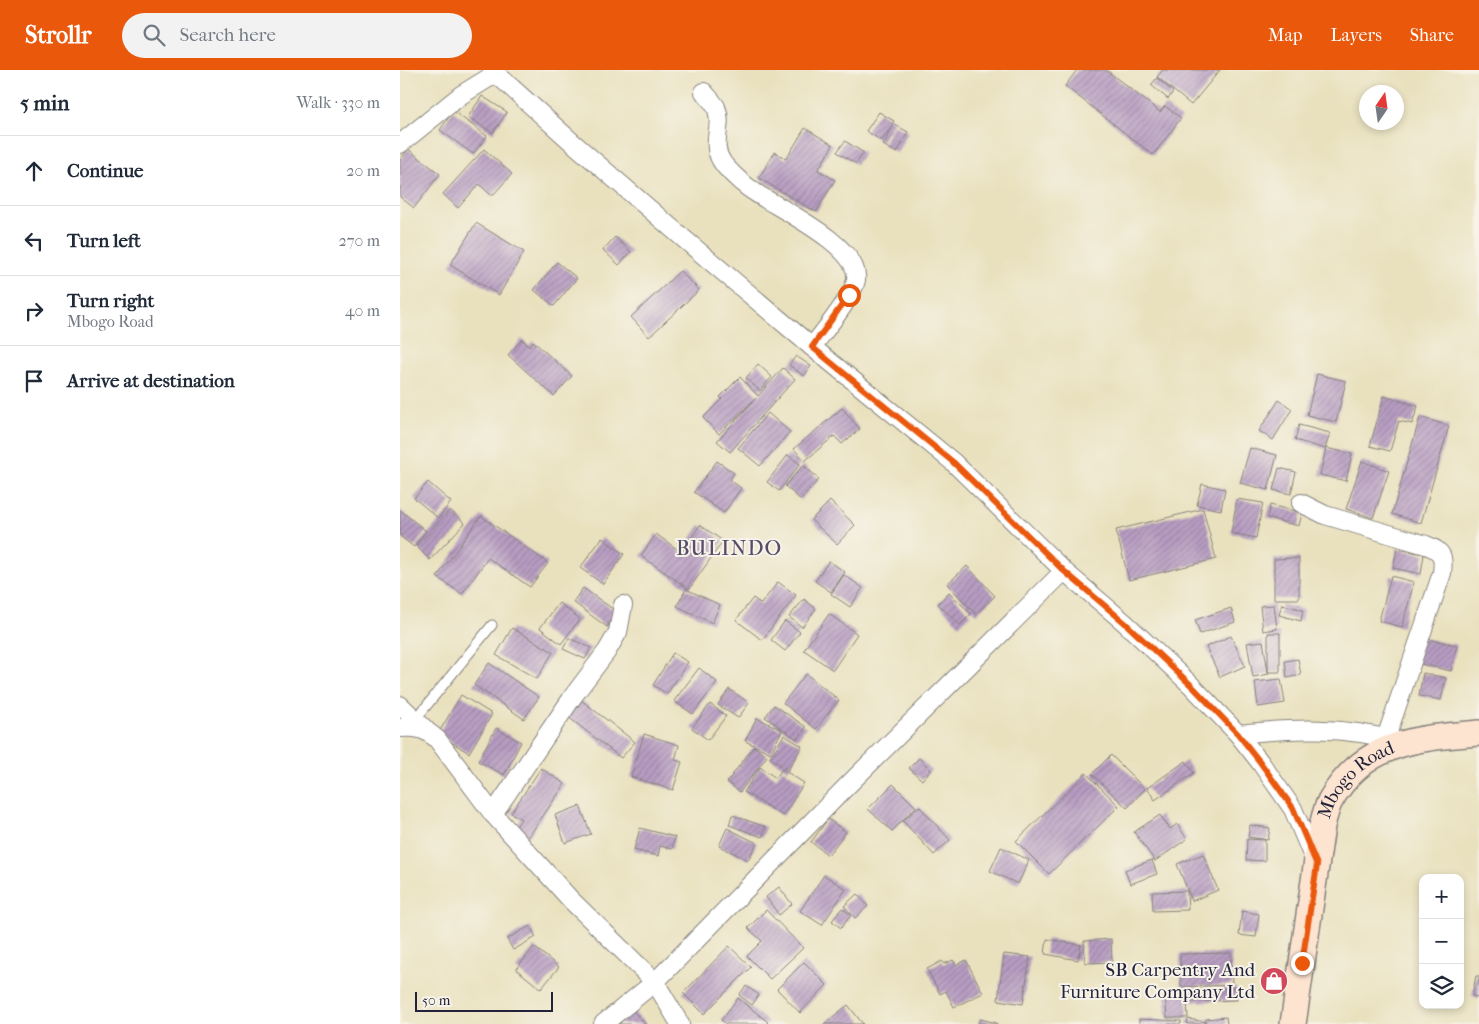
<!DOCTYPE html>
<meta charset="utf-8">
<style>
body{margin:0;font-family:"IM FELL French Canon",serif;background:#f2f2f3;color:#1f2937}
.controls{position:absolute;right:15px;bottom:15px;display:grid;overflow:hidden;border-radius:10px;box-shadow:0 2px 8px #0003}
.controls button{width:45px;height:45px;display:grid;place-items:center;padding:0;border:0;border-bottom:1px solid #e0e1e3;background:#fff;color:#1f2937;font:25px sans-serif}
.compass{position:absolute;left:959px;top:15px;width:45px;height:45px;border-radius:50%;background:#fff;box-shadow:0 2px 8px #0003;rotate:13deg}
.scale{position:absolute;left:15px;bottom:12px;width:138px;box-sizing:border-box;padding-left:5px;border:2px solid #22223b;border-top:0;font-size:14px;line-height:18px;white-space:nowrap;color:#22223b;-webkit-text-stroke:4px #f7f3e8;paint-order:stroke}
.stop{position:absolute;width:15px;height:15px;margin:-11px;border:4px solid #ea580c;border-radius:50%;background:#fff}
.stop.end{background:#ea580c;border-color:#fff;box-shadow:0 1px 5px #0008}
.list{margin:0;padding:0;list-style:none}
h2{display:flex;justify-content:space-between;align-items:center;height:65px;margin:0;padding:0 20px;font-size:21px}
h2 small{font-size:16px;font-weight:400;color:#747a83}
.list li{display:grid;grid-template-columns:32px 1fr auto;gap:15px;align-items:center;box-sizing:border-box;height:70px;padding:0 20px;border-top:1px solid #e0e1e3}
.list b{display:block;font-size:19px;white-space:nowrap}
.list p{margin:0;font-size:16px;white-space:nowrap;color:#747a83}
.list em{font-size:16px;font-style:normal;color:#747a83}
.icon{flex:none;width:28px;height:28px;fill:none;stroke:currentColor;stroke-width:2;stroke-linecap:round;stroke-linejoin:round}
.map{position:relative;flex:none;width:1079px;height:954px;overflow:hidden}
header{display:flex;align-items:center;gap:30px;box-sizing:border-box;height:70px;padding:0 25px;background:#ea580c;color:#fff}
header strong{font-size:24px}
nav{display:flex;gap:28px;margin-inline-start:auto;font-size:18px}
.search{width:350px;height:45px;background:#f2f2f3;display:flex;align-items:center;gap:12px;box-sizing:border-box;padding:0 18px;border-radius:28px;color:#747a83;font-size:19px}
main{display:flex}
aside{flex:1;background:#fff}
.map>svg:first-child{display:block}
.building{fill:url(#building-hatch)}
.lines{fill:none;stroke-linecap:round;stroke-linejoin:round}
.service-casing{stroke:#86827c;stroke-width:11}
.minor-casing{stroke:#86827c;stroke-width:20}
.secondary-casing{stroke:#86827c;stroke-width:28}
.service{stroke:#fff;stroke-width:9}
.minor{stroke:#fff;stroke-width:18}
.secondary{stroke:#fde4d1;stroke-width:25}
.route{stroke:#ea580c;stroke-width:6}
.labels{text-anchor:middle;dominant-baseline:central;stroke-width:4;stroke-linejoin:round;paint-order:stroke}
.street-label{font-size:19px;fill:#22223b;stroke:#f7f3e8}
.poi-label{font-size:19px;fill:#22223b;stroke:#f7f3e8;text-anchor:end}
.quarter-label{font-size:21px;letter-spacing:1px;fill:#564d6a;stroke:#f7f3e8}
</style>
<header>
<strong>Strollr</strong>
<div class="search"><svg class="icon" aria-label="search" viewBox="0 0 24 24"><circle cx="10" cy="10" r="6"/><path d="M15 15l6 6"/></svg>Search here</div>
<nav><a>Map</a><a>Layers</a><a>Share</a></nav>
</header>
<main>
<aside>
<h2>5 min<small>Walk · 330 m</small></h2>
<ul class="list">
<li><svg class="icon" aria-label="ahead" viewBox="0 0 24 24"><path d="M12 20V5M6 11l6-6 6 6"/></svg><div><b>Continue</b></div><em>20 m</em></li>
<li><svg class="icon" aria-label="left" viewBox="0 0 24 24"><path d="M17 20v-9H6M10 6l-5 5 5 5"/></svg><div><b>Turn left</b></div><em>270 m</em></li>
<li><svg class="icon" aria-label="right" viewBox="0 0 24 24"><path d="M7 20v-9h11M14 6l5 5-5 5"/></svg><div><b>Turn right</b><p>Mbogo Road</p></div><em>40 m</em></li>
<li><svg class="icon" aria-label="arrive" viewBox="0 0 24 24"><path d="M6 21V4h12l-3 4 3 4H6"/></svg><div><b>Arrive at destination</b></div></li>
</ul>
</aside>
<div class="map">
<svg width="1079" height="954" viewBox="0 0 1079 954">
<defs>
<pattern id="building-hatch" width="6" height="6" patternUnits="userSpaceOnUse" patternTransform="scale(1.25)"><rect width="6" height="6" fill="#b89dc2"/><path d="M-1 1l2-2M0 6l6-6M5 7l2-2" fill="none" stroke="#95809f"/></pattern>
</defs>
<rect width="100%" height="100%" fill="#f7f3e8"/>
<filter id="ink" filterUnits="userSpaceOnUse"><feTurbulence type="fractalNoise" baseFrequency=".02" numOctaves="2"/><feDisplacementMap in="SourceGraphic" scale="10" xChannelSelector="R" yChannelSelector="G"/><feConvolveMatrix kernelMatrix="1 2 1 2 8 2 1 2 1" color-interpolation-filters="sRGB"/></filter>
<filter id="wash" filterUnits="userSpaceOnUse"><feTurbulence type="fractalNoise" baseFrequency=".0096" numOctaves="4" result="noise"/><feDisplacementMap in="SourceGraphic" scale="20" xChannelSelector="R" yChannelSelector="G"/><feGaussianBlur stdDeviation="1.12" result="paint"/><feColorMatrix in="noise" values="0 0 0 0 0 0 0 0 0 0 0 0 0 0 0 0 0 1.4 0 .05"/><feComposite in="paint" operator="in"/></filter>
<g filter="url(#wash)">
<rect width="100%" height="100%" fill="#e9e1be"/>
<g id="blocks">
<g class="building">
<path d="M677,0H706L760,42L765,36L781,48L753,85L665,16Z"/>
<path d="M763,0H820L791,35L757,7Z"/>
<path d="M757,8L773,22L768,29L751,15Z"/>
<path d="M82,26L107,42L93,63L68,47Z"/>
<path d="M53,41L87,66L73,84L40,60Z"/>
<path d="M479,42L494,51L482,71L466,61Z"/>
<path d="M494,54L508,62L497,83L483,75Z"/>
<path d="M405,58L433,75L418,100L435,110L416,142L359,108L375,82L386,89Z"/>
<path d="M445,71L464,83L456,94L437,82Z"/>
<path d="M8,79L40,104L14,138L0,127V90Z"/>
<path d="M84,79L112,104L92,126L79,114L58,138L43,124Z"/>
<path d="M76,153L124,182L99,225L50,195Z"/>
<path d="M215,167L231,182L219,195L203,180Z"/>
<path d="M157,192L177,208L154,236L134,220Z"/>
<path d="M280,201L299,220L249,267L231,247Z"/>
<path d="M122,269L129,276L133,271L172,306L154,326L108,285Z"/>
<path d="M396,286L411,296L404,306L389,295Z"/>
<path d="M358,294L372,307L360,321L346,308Z"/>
<path d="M383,298L395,309L330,382L317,371L356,328L319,364L303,348L322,329L320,327L340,307L358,326Z"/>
<path d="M917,304L946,311L936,352L907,345Z"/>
<path d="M984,326L1018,336L1012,354L999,351L990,381L970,376Z"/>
<path d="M879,330L892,339L873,370L859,361Z"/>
<path d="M442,338L460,359L442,374L434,366L405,391L394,379Z"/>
<path d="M368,343L390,362L360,396L338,378Z"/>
<path d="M1020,347L1049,356L1021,453L992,444Z"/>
<path d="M899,355L930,363L925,379L895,370Z"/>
<path d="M850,378L877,385L868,420L840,413Z"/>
<path d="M926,378L952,384L946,411L920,405Z"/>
<path d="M388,385L400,394L379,421L367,412Z"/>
<path d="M317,391L334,403L330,410L341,418L324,443L294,422Z"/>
<path d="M962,391L989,401L973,448L946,439Z"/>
<path d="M403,395L419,409L401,430L385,416Z"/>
<path d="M879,398L896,402L891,424L873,420Z"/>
<path d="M28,412L51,432L38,448L14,428Z"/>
<path d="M802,414L825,419L821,440L797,435Z"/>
<path d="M837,429L863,433L856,468L831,463Z"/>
<path d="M430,431L455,455L437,474L411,450Z"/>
<path d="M870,435L902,443L899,456L867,448Z"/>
<path d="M803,439L816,489L729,510L716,460Z"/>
<path d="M0,440L26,461L14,477L0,466Z"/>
<path d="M50,440L65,453L30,490L16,476Z"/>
<path d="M81,446L148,493L130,517L88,488L62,524L37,507Z"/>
<path d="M300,455L323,471L289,519L241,486L256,464L281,482Z"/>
<path d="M202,468L224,484L203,514L180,498Z"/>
<path d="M997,479L1024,484L1021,504L993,498Z"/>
<path d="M899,488V529H874V489Z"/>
<path d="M429,491L445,502L431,522L415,511Z"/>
<path d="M567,496L595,526L576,544L547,514Z"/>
<path d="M444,505L463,518L450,537L431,524Z"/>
<path d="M991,506L1014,512L1002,557L979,551Z"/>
<path d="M378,512L396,525L362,570L336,550L353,528L361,534Z"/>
<path d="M183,518L217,542L207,557L173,532Z"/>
<path d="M286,519L320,535L312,553L277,536Z"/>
<path d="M549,522L571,544L560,555L538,534Z"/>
<path d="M404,529L416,539L402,557L389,547Z"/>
<path d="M159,533L180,549L161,574L140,558Z"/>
<path d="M882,534L903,540L901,551L879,545Z"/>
<path d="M874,535L877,559L863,561L860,536Z"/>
<path d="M831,538L835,552L800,564L795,550Z"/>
<path d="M429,544L457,564L433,600L404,580Z"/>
<path d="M385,551L400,562L385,581L371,570Z"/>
<path d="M112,558L153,582L137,609L96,585Z"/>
<path d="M868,563H880V602H868L869,604L853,607L847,573L863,571L868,602Z"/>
<path d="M831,566L845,596L820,607L806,577Z"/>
<path d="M169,568L191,578L185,589L163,579Z"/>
<path d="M1022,568L1057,575L1051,601L1016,593Z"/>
<path d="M273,583L288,592L267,624L253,615Z"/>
<path d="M898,589L901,605L887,608L885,591Z"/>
<path d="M89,593L139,627L124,649L74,615Z"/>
<path d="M299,598L317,612L293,644L274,631Z"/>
<path d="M1023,603L1046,608L1041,630L1019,626Z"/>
<path d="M406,604L439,630L416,659L383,633Z"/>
<path d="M881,609L885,633L858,637L855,612Z"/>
<path d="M329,619L349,633L338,648L318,635Z"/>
<path d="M61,625L92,644L69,683L38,664Z"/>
<path d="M176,626L235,672L221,688L163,643Z"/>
<path d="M310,634L326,646L308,670L292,658Z"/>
<path d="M374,635L406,657L397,669L365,647Z"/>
<path d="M357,648L382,660L371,683L345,671Z"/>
<path d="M96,658L121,672L104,705L78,691Z"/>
<path d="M244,664L279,675L275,690L282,692L273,720L231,707Z"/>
<path d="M384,665L402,676L388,700L370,688Z"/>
<path d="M354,676L367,686L340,722L327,712Z"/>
<path d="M711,685L745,719L727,738L692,704Z"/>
<path d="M519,688L531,700L522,710L509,698Z"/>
<path d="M786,691L794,703L755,730L747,718Z"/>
<path d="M360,697L376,708L382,699L404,713L383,746L344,722Z"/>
<path d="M141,698L165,714L127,769L114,760L121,749L111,743Z"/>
<path d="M686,703L719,736L649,804L616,771Z"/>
<path d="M493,714L516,737L492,761L468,739Z"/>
<path d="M180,736L191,764L165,773L155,745Z"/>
<path d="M519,736L550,770L534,785L503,751Z"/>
<path d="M332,745L366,757L362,767L329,755Z"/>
<path d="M760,745L770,759L777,754L787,769L755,791L734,762Z"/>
<path d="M428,749L446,762L428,785L411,772Z"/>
<path d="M850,755L870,758L868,770L848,767Z"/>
<path d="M240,758L275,767L272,779L260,776L258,786L234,780Z"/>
<path d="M327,758L357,773L348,790L319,776Z"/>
<path d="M847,769L865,770V791L846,790Z"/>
<path d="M601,777L629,790L618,814L590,801Z"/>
<path d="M803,784L818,820L792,831L777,794Z"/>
<path d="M752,790L757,804L730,814L725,800Z"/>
<path d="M424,805L446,819L422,855L400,841Z"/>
<path d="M379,817L392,834L379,845L366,827Z"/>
<path d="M787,821L788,840L753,841L752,822Z"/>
<path d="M457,824L468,836L455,848L444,836Z"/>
<path d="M442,838L451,845L441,858L432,851Z"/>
<path d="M366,840L403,878L370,909L347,886L362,871L348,858Z"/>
<path d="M842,841L859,844L856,867L839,865Z"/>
<path d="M130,856L136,867L113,880L107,869Z"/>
<path d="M647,869L681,875L678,890L645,884Z"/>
<path d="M711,869L712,892L685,893L684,871Z"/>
<path d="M329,876L351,897L304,944L283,923Z"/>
<path d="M134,877L159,897L141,919L116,899Z"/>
<path d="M831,883L832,915L781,917L780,884Z"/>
<path d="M604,884L630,887L623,934L598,930Z"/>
<path d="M553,890L556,895L566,890L583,923L554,937L546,921L540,924L527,899L542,891L544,894Z"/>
<path d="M404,892L427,915L400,943L377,919Z"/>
<path d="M1076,906H1079V928L1072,926Z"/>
<path d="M346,916L359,925L352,935L339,925Z"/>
<path d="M836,918L837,930L787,932L788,948H767L765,922Z"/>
<path d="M338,928L368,952L366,954H326L321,950Z"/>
<path d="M448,935L463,954H424Z"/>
<path d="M233,941L246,954H219Z"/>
<path d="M826,947L827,954H806V949Z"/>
<path d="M580,949L597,953V954H578Z"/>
<path d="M739,949L781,951V954H739Z"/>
<path d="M788,949L806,952L805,954H787Z"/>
</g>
</g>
</g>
<g filter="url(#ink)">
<use href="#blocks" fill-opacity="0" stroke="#86827c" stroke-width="1"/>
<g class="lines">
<defs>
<path id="service" d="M15,650L92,555"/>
<g id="minor">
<path d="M92,0L173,73L283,168L412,277L553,392L664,501L724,552L792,616L838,664L860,692L893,739L916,794"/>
<path d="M304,22C308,27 313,32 316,37C325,58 307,74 325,96C333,105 345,116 356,123C380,139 461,177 456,210C453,227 423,262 412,277"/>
<path d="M0,74L61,25L95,4"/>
<path d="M901,433L925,445L1026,475C1043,481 1044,487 1042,503L986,668"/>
<path d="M0,635L26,660"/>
<path d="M0,658C17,657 24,658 37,669L93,744L171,830L255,912L280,954"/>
<path d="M838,664C892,658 944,656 997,671"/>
<path d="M93,744L174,625L207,581L218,562L223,535"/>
<path d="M203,954L255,912L448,715L664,501"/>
</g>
<g id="secondary">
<path id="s1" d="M893,954L922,756C924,748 926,739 930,731C964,671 1018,668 1079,663"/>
</g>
</defs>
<use href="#service" class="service-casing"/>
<use href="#minor" class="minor-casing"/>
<use href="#secondary" class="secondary-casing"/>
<use href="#service" class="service"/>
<use href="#minor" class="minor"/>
<use href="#secondary" class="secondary"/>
</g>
</g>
<g class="lines" filter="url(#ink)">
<path class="route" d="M449,225L412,277L553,392L664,501L724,552L792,616L838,664L860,692L893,738L917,795L902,893"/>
</g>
<defs>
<symbol id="shop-disc" viewBox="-11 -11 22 22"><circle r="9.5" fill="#d1495b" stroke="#f7f3e8"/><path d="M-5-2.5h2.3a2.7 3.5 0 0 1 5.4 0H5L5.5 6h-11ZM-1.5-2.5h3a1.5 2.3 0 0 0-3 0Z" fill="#fff"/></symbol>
</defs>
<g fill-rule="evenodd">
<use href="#shop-disc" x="858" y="895" width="32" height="32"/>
</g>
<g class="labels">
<g class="street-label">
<text stroke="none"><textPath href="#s1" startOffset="260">Mbogo Road</textPath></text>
</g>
<g class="poi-label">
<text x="855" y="900">SB Carpentry And<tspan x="855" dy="22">Furniture Company Ltd</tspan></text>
</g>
<g class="quarter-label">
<text x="329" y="478">BULINDO</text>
</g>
</g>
</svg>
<div class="controls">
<button>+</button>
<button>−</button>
<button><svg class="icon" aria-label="layers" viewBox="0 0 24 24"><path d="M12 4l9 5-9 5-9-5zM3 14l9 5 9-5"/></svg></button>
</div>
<svg class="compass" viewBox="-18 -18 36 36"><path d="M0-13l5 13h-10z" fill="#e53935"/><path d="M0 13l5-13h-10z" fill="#747a83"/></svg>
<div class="scale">50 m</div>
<div class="stop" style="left:449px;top:225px"></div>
<div class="stop end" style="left:902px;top:893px"></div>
</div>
</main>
